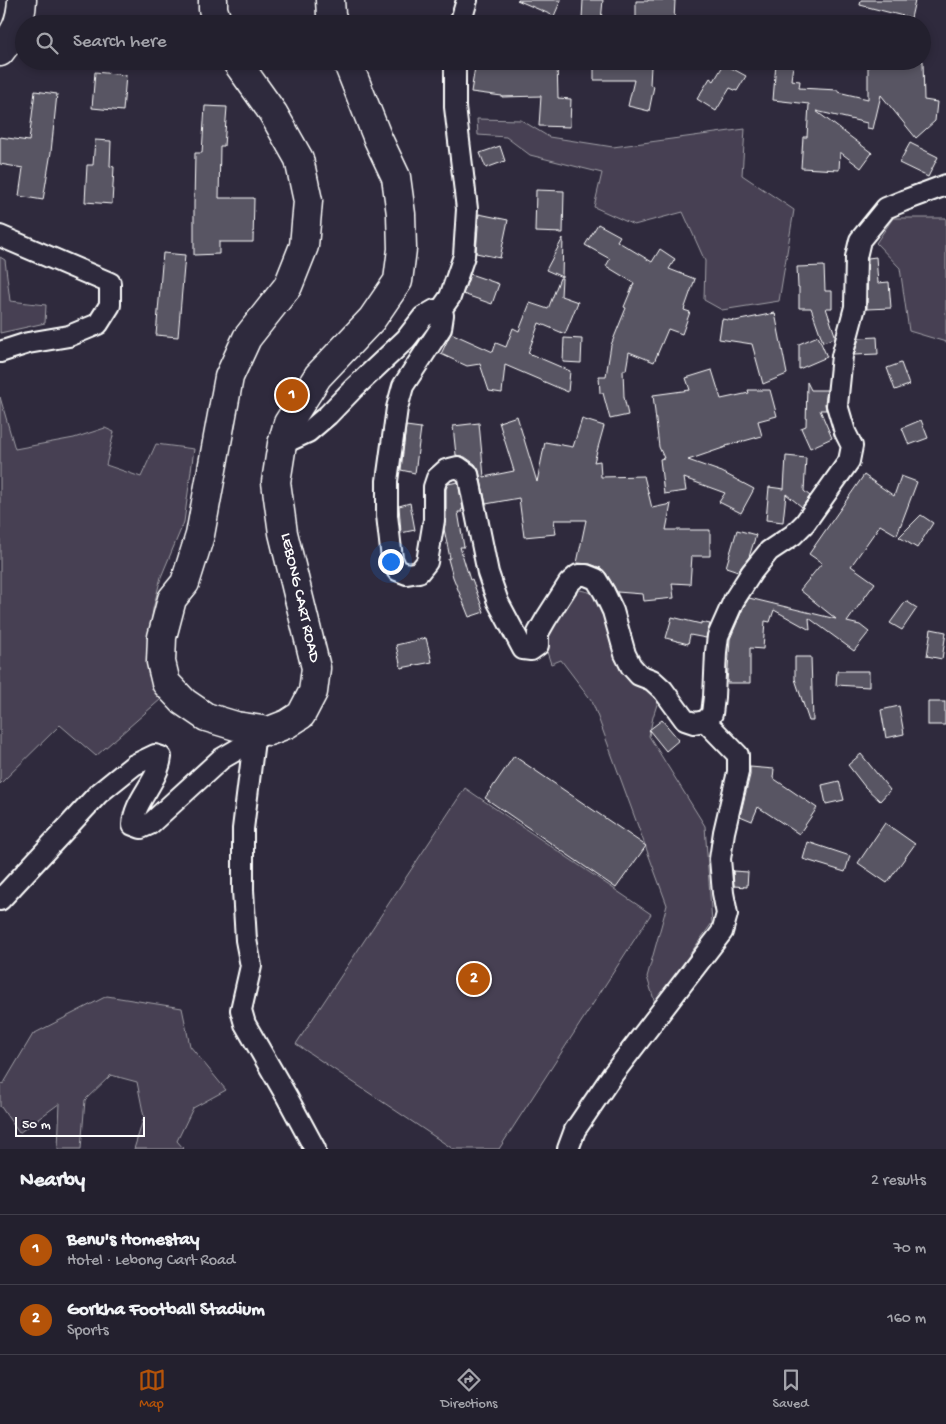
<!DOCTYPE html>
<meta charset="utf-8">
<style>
body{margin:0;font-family:"Gochi Hand",sans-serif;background:#2f2d3a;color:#f1f3f6}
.scale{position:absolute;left:15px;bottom:12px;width:130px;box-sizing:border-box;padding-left:5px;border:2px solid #fff;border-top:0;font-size:14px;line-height:18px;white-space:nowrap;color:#fff;-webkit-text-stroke:4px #2f2a3d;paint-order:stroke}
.you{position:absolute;left:390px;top:561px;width:18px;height:18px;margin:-12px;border:4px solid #fff;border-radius:50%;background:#1a73e8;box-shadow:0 0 0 8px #1a73e833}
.badge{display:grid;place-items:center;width:32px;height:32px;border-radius:50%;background:#b45309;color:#fff;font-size:16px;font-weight:700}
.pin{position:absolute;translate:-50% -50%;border:2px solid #fff;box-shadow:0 1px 5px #0006}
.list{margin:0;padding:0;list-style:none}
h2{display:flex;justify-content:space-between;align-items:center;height:65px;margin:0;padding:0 20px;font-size:21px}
h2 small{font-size:16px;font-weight:400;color:#a3a3aa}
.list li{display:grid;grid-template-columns:32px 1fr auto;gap:15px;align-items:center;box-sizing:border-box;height:70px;padding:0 20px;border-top:1px solid #403e4a}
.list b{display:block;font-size:19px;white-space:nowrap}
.list p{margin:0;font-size:16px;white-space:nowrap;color:#a3a3aa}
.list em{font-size:16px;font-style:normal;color:#a3a3aa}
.icon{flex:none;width:28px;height:28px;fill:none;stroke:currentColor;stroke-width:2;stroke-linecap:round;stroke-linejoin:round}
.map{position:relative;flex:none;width:946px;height:1149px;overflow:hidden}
.search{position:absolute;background:#23202e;box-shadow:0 2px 8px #0003;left:15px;right:15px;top:15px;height:55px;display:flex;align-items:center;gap:12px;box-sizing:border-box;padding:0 18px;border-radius:28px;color:#a3a3aa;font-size:19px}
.sheet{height:205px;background:#23202e}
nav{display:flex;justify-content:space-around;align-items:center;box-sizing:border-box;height:70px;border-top:1px solid #403e4a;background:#23202e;font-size:14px;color:#a3a3aa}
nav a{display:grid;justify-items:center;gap:2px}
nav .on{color:#b45309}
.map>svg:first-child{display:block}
.green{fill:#464152;stroke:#a2a0a8}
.building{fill:#595564;stroke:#fff}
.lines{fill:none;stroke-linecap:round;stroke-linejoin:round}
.street-casing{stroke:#fff;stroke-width:24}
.highway-casing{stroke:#fff;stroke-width:31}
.street{stroke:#2f2a3d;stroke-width:20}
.highway{stroke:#2f2a3d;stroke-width:28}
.labels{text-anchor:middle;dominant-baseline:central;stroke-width:4;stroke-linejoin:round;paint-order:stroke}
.street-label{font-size:16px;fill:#fff;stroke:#2f2a3d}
</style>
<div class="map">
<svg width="946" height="1149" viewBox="0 0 946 1149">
<rect width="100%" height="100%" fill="#2f2a3d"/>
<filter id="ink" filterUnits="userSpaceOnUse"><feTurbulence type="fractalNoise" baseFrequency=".02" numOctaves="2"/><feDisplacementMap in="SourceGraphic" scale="10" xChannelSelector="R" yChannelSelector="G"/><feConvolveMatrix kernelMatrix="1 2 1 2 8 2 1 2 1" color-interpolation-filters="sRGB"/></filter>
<g filter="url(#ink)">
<g class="green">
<path d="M477,119L521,120L549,137L613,147L745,129L742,175L794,210L779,301L722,310L704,300L705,261L683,212L634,225L594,207L602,173L530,155L506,137L478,135Z"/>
<path d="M893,218H946V342L909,331L900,268L876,243Z"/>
<path d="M0,257L5,260L10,301L46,305L45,323L0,333Z"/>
<path d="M0,397L15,449L74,438L105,428L114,432L106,465L141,477L156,444L194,449L184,522L161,577L153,609L148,644V674L161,699L96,756L60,725L0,784Z"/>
<path d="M580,590L597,594L610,635L624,672L644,689L659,698L653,717L649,736L705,826L712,923L655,1003L647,977L667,905L592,701L561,660L551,664L546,649L551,626L567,601Z"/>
<path d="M465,788L651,914L499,1149H453L296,1044Z"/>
<path d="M107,996L182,1008L190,1046L226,1090L193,1108L177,1141L184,1149H134L144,1117L137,1082L111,1075L85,1100L81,1149H58L60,1103L19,1133L1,1107H0V1084L4,1083L33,1034Z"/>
</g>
<g class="building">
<path d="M517,0H561L554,16Z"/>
<path d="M583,0H603L601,21L582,19Z"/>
<path d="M648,0H675L674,21L651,20V24H636V1H648Z"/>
<path d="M861,0H915L911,18L860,5Z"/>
<path d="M476,61H557L558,98L571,99L570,127L539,126L541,96L502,97V96L471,92Z"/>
<path d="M594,61H639V66H651L650,85L654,86L649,111L628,106L634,80H594Z"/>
<path d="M895,61H923L924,100L937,102L935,121L916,138L881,95L873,129L867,128V123L816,111L872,153L861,168L840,152L839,170L801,168L803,137H807L809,104L773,100L776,63L793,65L791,80L800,81L799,88L838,90V92L868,99V63H895Z"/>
<path d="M724,64L746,76L737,91L730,88L716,111L697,99L710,78L714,81Z"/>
<path d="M95,72L126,75L123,111L92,108Z"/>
<path d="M35,91L57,94L51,152L43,200L19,196L23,168L0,164V137L29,141Z"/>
<path d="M205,106L227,107L224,146H220L219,198H254L253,242H219V254L194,255V204L195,153H202Z"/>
<path d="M95,140L111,141L110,166L114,167L112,204L85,202L87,165H93Z"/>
<path d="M910,143L938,157L928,177L899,163Z"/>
<path d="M500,146L505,161L486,168L480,153Z"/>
<path d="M536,190L564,191L563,233L535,232Z"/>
<path d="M479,214L508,220L500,258L476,253Z"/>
<path d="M598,224L620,236L617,241L652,262L660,249L675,259L669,269L695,279L684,310L690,312L682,334L668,329L654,362L629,352L626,370H623L624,397L628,415L610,419L603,393H600L599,376H606L611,345L626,308L624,307L634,283L606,266L610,259L585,245Z"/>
<path d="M563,238L562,277L546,270Z"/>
<path d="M163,253L185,255L178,337L156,335Z"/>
<path d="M876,257L878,283L889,282L891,308L867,309L868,258Z"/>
<path d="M824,266L825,291H832V308H826L835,335V338L823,342L811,308H799V287H798L797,267Z"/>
<path d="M470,274L499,284L492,304L463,294Z"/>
<path d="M560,278H562L561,296L578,302L565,334L539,323L528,353L570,371L568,392L505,365L502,393L489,391L480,364L467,366L441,354L451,333L493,352L496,343L506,347L513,328L519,331L530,303L548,309Z"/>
<path d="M775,313L787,374L763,384L752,344L719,339L722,319L735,321Z"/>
<path d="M818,336L827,357L799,369V344Z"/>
<path d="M877,337L878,354L854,355L859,338Z"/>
<path d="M564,338L582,339L581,363L563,362Z"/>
<path d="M901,363L909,385L895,390L887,368Z"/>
<path d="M712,370L721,399L749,393L748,390H770L777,416L758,421L762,436L726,446V447L688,460L722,472L754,489L741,513L719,502L725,493L684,478L686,491L664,494L660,459L664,458L659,447L653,395L690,390L686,378Z"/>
<path d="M807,382L811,390H827L825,404L826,410H820L832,438L810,448L801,428L806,426Z"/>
<path d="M517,416L537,482L545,442L573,447L582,419L604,426L594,462L600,461L601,477L644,476L652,508L671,504L666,530H710V556H692L690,584L672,583L674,598L644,601L643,594L617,592L606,573L601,568L590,564L577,563L586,520H554L556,534L524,537L519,498L486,504L479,471L475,464L465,457L456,455L453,426L479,423L484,477L514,471L499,422Z"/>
<path d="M921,420L928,438L909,445L902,428Z"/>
<path d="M406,426L421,428L415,473L401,470Z"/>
<path d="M786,456L806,458L804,491L810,496L802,507L786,494L783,522L766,520L769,487L784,489Z"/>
<path d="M864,475L894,496L901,476L917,482L897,535L880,525L851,566L875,583L847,622L860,625L869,632L854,651L809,618L810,630L774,610L770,622L765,621L763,649L750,648V683H727L730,639L744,606L749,598L836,619L800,590L822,563L809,554Z"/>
<path d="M458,482L463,509L461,510L462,512H458L464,547H460L470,580L472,579L484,612L469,617L453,577L448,559L450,558L444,529L446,520V489L448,484Z"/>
<path d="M410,503L415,530L401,533L399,506Z"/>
<path d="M921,515L933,523L917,548L899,537Z"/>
<path d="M737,530L756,535L749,557L738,571L726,567Z"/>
<path d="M906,601L917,608L902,630L890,623Z"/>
<path d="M672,617L701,624V622L710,624L706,638L690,635L688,644L666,638Z"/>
<path d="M931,629L946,632L942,659L927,656Z"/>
<path d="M426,638L432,662L401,668L396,645Z"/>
<path d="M795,657H811L813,721H809L795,679Z"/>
<path d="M837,671H869V687L836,685Z"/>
<rect x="928" y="702" width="17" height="23"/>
<path d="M899,706L904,734L886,738L881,710Z"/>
<path d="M662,720L679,740L666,751L649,730Z"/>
<path d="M861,754L890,790L880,801L865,787L848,765Z"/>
<path d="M514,756L646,846L616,888L485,798Z"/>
<path d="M750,767L774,769L773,778L817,808L799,834L758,807L752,821L740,816L750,775Z"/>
<path d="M839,781L844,800L826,804L822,785Z"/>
<path d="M885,823L915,844L887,883L858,863Z"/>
<path d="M808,842L850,856L845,872L803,859Z"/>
<path d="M733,871L748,872L747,887L734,886Z"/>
</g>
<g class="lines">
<defs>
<g id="street">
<path d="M460,24L467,0"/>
<path d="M0,236L110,283V305L98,324L69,336L28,343L0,352"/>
<path d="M440,311L450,297L464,256L467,209L455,107V61"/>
<path d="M282,444L308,432L328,415L354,388L406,339L423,317L435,310L440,311L443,315L441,328L403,386L397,408L387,481V515L392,559L397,570L407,574L419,572L427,562L434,520V487L437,478L446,470L458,467L468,474L488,573L498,602L523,649L531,650L538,645V633L546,619L569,583L578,575H586L596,579L604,592L613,611L625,654L631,666L639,675L652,680L663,690L685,720L694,723L705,721L712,714L714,697L716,652L718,636L734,600L752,572L769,551L793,535L805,523L849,461L852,446L845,432L837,405L842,356L855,307L856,257L860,240L886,208L903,201L946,185"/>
<path d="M254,740L243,829V890L246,940L251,966L241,1010L245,1024L287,1097L315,1149"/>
<path d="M0,900L98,794L134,765L155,755L161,757C158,782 134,800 133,825L141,828L150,824L221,759L269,731"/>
<path d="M568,1149L575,1130L613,1074L722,932L727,914L723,893L720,859L724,832L738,772V755L705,721"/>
</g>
<g id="highway">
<path d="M213,0V9L218,24"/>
<path d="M330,0L331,15L334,24"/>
<path d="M0,52C14,34 21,24 22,0"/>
<path d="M236,61L273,113L299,159L308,201L304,246L288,286L247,338L229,377L200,535L185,583L172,599L162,637L161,662L166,683L184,702L206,717L236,726L269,731L287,724L301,715L313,692L316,668L283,533L276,482L282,444L288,423L318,376L372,319L398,281L402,249L401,214L396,177L378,139L347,61"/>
</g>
</defs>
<use href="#street" class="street-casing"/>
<use href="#highway" class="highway-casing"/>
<use href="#street" class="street"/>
<use href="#highway" class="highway"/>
</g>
</g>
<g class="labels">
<g class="street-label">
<text transform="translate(299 598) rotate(77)">LEBONG CART ROAD</text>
</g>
</g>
</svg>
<div class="scale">50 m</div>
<div class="you"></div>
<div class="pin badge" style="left:292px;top:395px">1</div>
<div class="pin badge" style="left:474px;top:979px">2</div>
<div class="search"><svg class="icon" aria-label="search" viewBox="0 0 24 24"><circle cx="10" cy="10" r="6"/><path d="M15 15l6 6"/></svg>Search here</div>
</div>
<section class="sheet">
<h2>Nearby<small>2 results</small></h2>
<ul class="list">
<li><span class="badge">1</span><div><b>Benu's Homestay</b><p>Hotel · Lebong Cart Road</p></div><em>70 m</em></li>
<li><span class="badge">2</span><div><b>Gorkha Football Stadium</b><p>Sports</p></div><em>160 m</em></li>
</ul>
</section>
<nav>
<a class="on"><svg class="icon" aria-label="map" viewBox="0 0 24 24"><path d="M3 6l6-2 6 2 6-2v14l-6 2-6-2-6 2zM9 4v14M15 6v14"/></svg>Map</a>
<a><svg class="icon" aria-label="directions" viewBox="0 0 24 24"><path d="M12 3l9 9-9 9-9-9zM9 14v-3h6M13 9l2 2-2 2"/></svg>Directions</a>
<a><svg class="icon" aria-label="saved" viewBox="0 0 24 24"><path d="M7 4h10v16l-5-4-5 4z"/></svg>Saved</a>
</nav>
